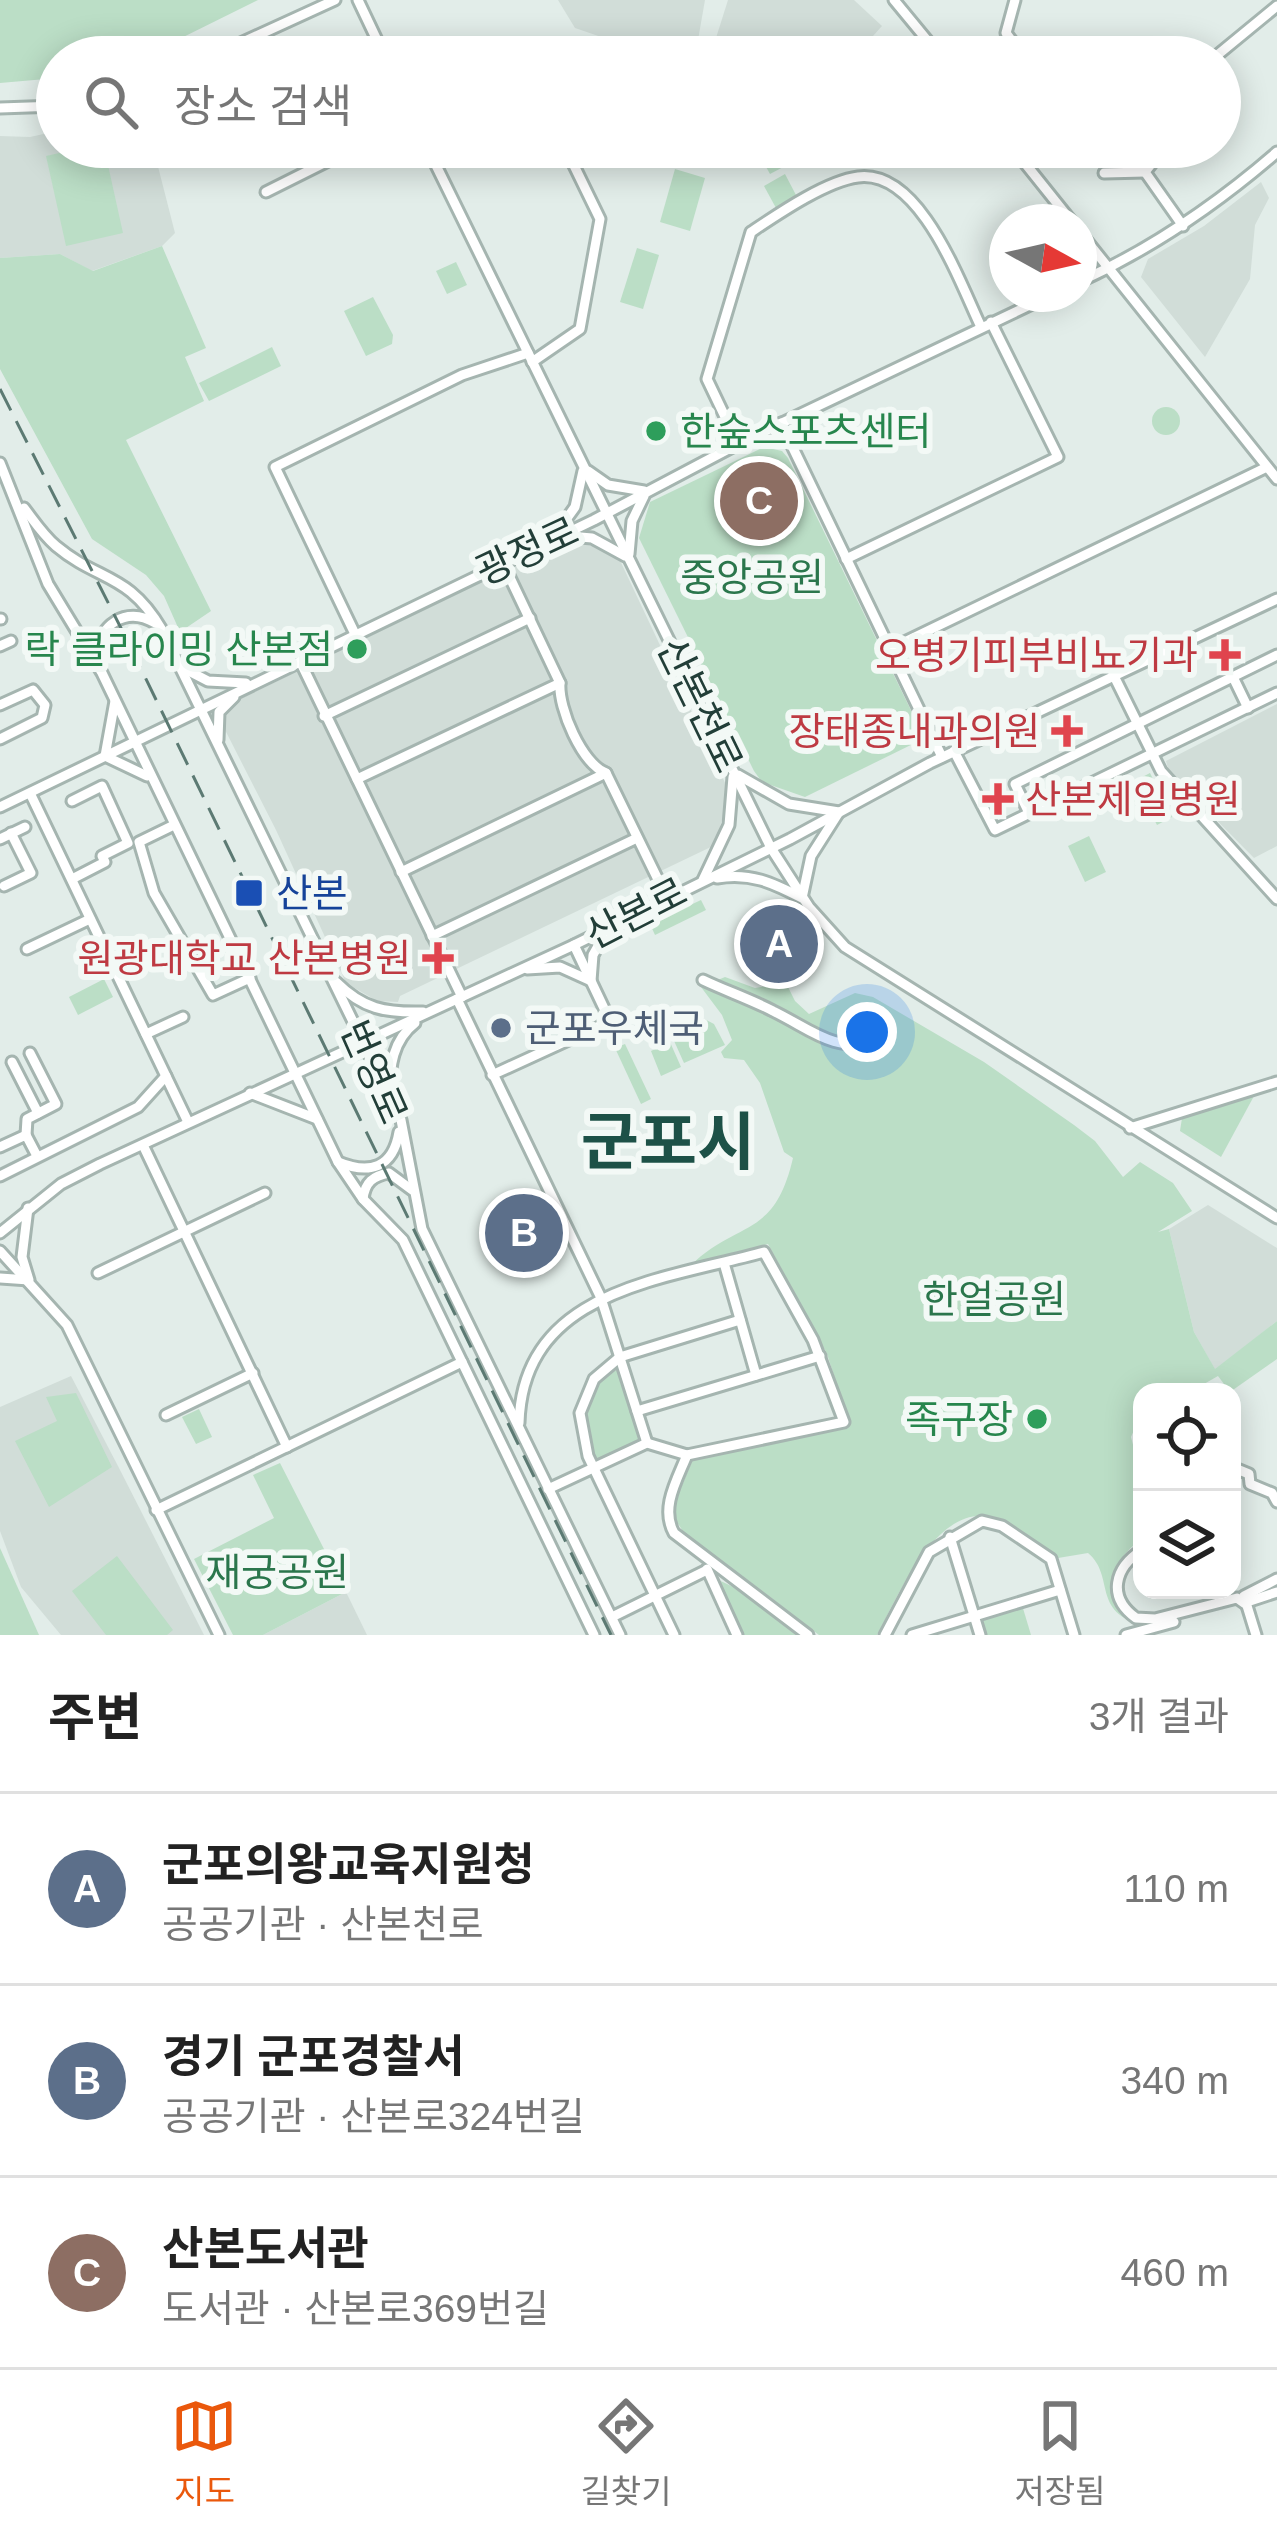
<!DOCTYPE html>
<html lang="ko">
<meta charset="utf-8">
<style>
body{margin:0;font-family:Arial,"Noto Sans KR",sans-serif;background:#f6f6f6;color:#222}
.controls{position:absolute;right:36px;bottom:36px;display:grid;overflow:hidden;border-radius:24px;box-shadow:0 6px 30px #0003}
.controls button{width:108px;height:108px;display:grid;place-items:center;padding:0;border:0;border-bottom:3px solid #e0e0e0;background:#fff;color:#222;font:60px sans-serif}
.compass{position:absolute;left:989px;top:204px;width:108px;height:108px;border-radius:50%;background:#fff;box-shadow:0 6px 30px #0003;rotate:98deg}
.you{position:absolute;left:867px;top:1032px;width:42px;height:42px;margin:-30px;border:9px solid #fff;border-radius:50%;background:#1a73e8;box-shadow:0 0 0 18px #1a73e833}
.badge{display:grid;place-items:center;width:78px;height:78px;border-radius:50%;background:#ea580c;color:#fff;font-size:39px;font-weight:700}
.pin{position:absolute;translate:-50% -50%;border:6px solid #fff;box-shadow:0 3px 12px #0006}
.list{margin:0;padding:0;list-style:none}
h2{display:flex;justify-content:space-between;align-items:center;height:156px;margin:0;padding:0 48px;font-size:51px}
h2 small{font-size:39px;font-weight:400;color:#767676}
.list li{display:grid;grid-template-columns:78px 1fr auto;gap:36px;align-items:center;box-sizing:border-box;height:192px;padding:0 48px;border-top:3px solid #e0e0e0}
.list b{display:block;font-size:45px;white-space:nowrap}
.list p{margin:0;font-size:39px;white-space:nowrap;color:#767676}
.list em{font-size:39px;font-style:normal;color:#767676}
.icon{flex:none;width:66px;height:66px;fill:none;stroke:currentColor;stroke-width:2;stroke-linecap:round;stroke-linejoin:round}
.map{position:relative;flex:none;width:1277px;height:1635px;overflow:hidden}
.search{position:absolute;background:#fff;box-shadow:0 6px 30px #0003;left:36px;right:36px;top:36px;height:132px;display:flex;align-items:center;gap:30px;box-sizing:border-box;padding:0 42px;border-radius:66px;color:#767676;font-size:45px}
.sheet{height:732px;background:#fff}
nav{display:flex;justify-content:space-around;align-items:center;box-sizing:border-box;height:168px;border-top:3px solid #e0e0e0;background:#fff;font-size:33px;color:#767676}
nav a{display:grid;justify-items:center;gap:6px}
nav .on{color:#ea580c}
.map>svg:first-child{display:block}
.built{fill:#d1ddd8}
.green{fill:#bbdec6}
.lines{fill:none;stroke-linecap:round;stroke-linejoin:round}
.minor-casing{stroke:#a5b5b0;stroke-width:15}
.minor{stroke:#fff;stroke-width:9}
.rail{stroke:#5c7a73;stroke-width:3;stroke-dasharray:24 12;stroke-linecap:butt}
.leisure-dot{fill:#2e9e5b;stroke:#f3f9f6;stroke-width:4.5}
.health-dot{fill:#e0444e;stroke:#f3f9f6;stroke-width:4.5}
.transit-dot{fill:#1a4fb4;stroke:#f3f9f6;stroke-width:4.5}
.service-dot{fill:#5c6f8a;stroke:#f3f9f6;stroke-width:4.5}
.labels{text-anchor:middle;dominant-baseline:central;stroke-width:12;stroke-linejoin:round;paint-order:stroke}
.leisure-label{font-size:39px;fill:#27864d;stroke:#f3f9f6;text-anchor:end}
.street-label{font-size:39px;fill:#223e38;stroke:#f3f9f6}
.park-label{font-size:39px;fill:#2b764c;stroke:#f3f9f6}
.health-label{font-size:39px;fill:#be3a42;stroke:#f3f9f6;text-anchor:end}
.transit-label{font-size:39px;fill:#164399;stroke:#f3f9f6;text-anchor:start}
.service-label{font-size:39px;fill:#4e5e75;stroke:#f3f9f6;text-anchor:start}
.town-label{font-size:63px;font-weight:bold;fill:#1d5147;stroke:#f3f9f6}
</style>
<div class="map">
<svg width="1277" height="1635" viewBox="0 0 1277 1635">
<rect width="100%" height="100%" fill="#e2ede9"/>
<g class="built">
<path d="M558,0H705L695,57H660L575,28Z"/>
<path d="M728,0H854L882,26L854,57H710Z"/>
<path d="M57,131V147H153L175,233L162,246L92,271L60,254L0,258V136L30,137Z"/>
<path d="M1261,182L1269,198L1255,225L1250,279L1205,357L1141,277L1148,259L1204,226Z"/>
<path d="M570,539L616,552L727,787L728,798L715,845L400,996L398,1002L377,1001L346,983L276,830L221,722L230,704Z"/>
<path d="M1277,704V846L1254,858L1169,772L1166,761Z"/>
<path d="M1208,1205L1277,1248V1321L1215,1370L1194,1332L1169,1229Z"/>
<path d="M71,1376L119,1468L204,1635H61L21,1587L0,1531V1407Z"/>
<path d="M346,1592L367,1635H263Z"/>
</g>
<g class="green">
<path d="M0,0H258L143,57H57V78L0,83Z"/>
<path d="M86,147H104L123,233L66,246L46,156Z"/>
<path d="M755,147H780L789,164L770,174Z"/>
<path d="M675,169L705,178L690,231L660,222Z"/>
<path d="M785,174L797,197L776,208L764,186Z"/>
<path d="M162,246L206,348L185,357L204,401L126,440L211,611L180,632L164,596L146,575L92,539L0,369V258L60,254L93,271Z"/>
<path d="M637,248L659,255L643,309L620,302Z"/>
<path d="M456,262L467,285L447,294L436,271Z"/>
<path d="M373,297L393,335L392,344L366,356L344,311Z"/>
<path d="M272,347L281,366L209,401L199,383Z"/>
<circle cx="1166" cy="421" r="14"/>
<path d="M764,447L782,451L788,458L923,735L921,740L805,797L762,782L754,771L639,538L650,502Z"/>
<path d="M1150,773L1172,817L1157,825L1143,798L1129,804L1121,788Z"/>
<path d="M1089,836L1106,872L1085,882L1068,846Z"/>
<path d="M701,900L706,910L655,935L650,924Z"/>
<path d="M725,977L755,988L786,983L795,1001L809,1014L855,993L873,997L984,1062L1074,1125L1095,1141L1123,1177L1140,1162L1173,1183L1192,1211L1158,1232L1169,1229L1194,1332L1215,1369L1277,1321V1359L1230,1392L1218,1376L1190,1392H1142V1412L1131,1437L1142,1480L1139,1505L1142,1538C1106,1566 1098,1604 1144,1626C1090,1611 1116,1577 1088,1553L1058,1558C1039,1544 1018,1525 995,1518C937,1500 898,1597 877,1635H819L686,1536L675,1519L673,1507L693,1459L850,1425L827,1354L768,1244L690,1266C738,1219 774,1240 793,1158L784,1152L760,1083L744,1060L724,1058L721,1052L732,1040L722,1015L701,987Z"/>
<path d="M104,979L113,997L78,1015L69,997Z"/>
<path d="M691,1012L714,1024L725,1045L684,1063L666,1023Z"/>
<path d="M670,1042L681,1067L661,1076L651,1051Z"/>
<path d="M625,1044L651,1099L641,1104L615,1048Z"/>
<path d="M1254,1096L1221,1157L1180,1131L1182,1118Z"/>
<path d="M613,1370L618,1371L641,1444L597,1464C581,1434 576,1386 613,1370Z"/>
<path d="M76,1393L112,1467L49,1507L15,1441L57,1421L46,1397Z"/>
<path d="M199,1409L212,1437L196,1444L182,1417Z"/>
<path d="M280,1463L346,1592L263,1635H233L194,1559L274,1518L253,1475Z"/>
<path d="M0,1548L39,1635H0Z"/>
<path d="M117,1556L173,1630L167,1635H106L72,1591Z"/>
<path d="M714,1578L738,1589L799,1635H740Z"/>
<path d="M1022,1605L1031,1635H984L981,1626L985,1617Z"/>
</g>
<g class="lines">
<defs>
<g id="minor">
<path d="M358,0L385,57"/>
<path d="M894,0L941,57"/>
<path d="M1015,0L1006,33L1024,57"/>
<path d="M210,57L335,0"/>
<path d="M1215,57L1277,6"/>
<path d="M0,108L57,106"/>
<path d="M427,147L771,848L809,907L845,947L1277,1218"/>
<path d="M1012,147L1072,222"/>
<path d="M1165,147L1145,172L1183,226"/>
<path d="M1104,173L1145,172"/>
<path d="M266,192L356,147"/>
<path d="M1079,231L1277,479"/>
<path d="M1079,282C1153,248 1216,205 1277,152"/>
<path d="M532,362L580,329L600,219L565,147"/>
<path d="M781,423L942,757"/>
<path d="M738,444L707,379L751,232C778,214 826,181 858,177C920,169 960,283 981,327"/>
<path d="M0,463L48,584L102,673L338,1162L363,1199L403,1240L594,1635"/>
<path d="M588,471L608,485L644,491"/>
<path d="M24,508C34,521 43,535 56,546C99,582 128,572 162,630L401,1120L422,1229L620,1635"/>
<path d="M554,536L575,507L583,471"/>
<path d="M569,536L592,538L625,556"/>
<path d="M629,554L632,521L644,496"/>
<path d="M846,559L1058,457L991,322"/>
<path d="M503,563L560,683C558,708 582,764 606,773L667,898"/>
<path d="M0,619H1"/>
<path d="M355,634L275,467L462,375L528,353"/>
<path d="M0,646L11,641"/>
<path d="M890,649L1267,467"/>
<path d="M95,656C99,626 125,605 155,623"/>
<path d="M300,661L462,997"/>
<path d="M183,668L208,681L246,683"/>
<path d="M1113,674L1161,771L1277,899"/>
<path d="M1233,677L1248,708"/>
<path d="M115,701L105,756L147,776"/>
<path d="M324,716L530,618"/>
<path d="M0,739L42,718L45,705L33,690L0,705"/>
<path d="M218,740L219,712L234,697"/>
<path d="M954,751L995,830L1277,693"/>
<path d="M357,779L560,683"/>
<path d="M30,793L188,1122"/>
<path d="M0,807L594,520L738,444L1053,294"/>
<path d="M1029,813L1015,784L1277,655"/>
<path d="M174,825L139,842L154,893L213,995L250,978"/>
<path d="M0,839L25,827"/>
<path d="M401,872L606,773"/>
<path d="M717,878C750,872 773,883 802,898L811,856L839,812L789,804L738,775"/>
<path d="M72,879L105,862L102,856L128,843L102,786L72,801"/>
<path d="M703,880L729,825L733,777"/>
<path d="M4,886L31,873L11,833"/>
<path d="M432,936L637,838"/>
<path d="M27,949L90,919"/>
<path d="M527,969L560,967L591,981L593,955L606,932"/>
<path d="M703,980C726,991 750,999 773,1011C814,1031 830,1051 880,1043"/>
<path d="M336,982C363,1009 385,1013 423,1012"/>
<path d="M457,999L601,1298L647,1443"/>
<path d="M146,1034L183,1017"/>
<path d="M12,1062L38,1113"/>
<path d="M492,1075L610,1021L574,945"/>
<path d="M250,1093L317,1119"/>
<path d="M390,1094C389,1067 393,1040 415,1023"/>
<path d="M1130,1128L1277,1082"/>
<path d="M26,1135L27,1119L56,1104L30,1053"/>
<path d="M143,1145L287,1447"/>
<path d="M0,1147L26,1135L37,1156"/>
<path d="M338,1162C370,1175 393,1168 399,1132"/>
<path d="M0,1176L138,1107L166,1076"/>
<path d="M363,1199C365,1182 373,1176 389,1173L412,1190"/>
<path d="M0,1233L61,1184L100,1164L574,945L790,839L930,763L1277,599"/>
<path d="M0,1251L67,1325L219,1635"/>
<path d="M724,1263L756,1375"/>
<path d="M98,1273L265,1193"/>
<path d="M0,1278L29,1280L22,1257L28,1208"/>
<path d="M637,1411L820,1356"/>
<path d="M166,1415L253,1373"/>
<path d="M519,1423C523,1290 662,1280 764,1252L813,1340L844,1422L687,1455L647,1443L548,1489"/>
<path d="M687,1455C677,1480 660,1508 674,1533L808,1635"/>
<path d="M1232,1467L1249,1474L1250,1484L1272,1493L1277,1502"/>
<path d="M156,1510L462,1362"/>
<path d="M950,1537L980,1635"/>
<path d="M1142,1550C1114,1568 1107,1597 1136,1618L1155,1619L1237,1598L1244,1603L1277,1592"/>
<path d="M707,1569L737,1635"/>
<path d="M612,1617L707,1570"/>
<path d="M674,1635L588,1456L580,1413L594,1379L620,1357L740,1320"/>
<path d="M885,1635L929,1552L982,1521L1002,1526L1051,1559L1074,1635"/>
<path d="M912,1635L1060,1590"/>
<path d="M1126,1635L1174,1622"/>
<path d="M1256,1635L1244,1596L1277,1579"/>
</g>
</defs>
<use href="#minor" class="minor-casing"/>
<use href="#minor" class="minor"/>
<path class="rail" d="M0,389L127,640L611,1635"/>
</g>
<g class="leisure-dot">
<circle cx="656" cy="431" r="12"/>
<circle cx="357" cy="649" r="12"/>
<circle cx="1037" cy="1419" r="12"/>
</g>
<g class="health-dot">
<path d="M1219 637h12v12h12v12h-12v12h-12v-12h-12v-12h12z"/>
<path d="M1061 713h12v12h12v12h-12v12h-12v-12h-12v-12h12z"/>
<path d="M992 781h12v12h12v12h-12v12h-12v-12h-12v-12h12z"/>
<path d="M432 940h12v12h12v12h-12v12h-12v-12h-12v-12h12z"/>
</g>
<rect class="transit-dot" x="234" y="878" width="30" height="30" rx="6"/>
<circle class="service-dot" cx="501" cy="1028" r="12"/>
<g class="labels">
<g class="leisure-label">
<text x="680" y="431" text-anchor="start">한숲스포츠센터</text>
<text x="333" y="649">락 클라이밍 산본점</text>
<text x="1013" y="1419">족구장</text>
</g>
<g class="street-label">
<text transform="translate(527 551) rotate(-25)">광정로</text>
<text transform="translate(700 705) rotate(64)">산본천로</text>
<text transform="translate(636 913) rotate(-27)">산본로</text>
<text transform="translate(374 1072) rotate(66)">번영로</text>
</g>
<g class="park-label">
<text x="752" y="577">중앙공원</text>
<text x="994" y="1299">한얼공원</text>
<text x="277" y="1572">재궁공원</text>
</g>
<g class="health-label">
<text x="1198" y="655">오병기피부비뇨기과</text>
<text x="1040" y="731">장태종내과의원</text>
<text x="1025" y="799" text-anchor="start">산본제일병원</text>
<text x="411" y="958">원광대학교 산본병원</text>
</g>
<g class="transit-label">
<text x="276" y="893">산본</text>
</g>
<g class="service-label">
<text x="525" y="1028">군포우체국</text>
</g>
<g class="town-label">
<text x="668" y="1142">군포시</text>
</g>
</g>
</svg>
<div class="controls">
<button><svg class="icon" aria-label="locate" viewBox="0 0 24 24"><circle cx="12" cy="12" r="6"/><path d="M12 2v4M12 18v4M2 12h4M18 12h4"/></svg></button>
<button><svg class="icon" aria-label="layers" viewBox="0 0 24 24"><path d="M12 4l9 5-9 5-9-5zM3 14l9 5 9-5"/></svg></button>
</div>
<svg class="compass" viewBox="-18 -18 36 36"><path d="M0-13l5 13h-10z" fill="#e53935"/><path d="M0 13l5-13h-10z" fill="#767676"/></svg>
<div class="you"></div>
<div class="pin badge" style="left:779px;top:944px;background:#5c6f8a">A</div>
<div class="pin badge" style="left:524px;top:1233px;background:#5c6f8a">B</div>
<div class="pin badge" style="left:759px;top:501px;background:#8d6e63">C</div>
<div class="search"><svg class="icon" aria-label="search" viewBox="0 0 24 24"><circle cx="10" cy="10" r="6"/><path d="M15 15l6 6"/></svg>장소 검색</div>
</div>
<section class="sheet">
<h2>주변<small>3개 결과</small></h2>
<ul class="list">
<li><span class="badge" style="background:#5c6f8a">A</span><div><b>군포의왕교육지원청</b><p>공공기관 · 산본천로</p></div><em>110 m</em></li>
<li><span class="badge" style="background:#5c6f8a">B</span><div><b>경기 군포경찰서</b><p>공공기관 · 산본로324번길</p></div><em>340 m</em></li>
<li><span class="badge" style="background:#8d6e63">C</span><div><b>산본도서관</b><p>도서관 · 산본로369번길</p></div><em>460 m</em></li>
</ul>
</section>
<nav>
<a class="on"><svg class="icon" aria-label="map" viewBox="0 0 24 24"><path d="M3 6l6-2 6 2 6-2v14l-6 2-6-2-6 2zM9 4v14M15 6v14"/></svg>지도</a>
<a><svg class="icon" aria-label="directions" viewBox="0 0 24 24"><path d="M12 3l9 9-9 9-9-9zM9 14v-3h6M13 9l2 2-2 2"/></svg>길찾기</a>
<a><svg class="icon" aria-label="saved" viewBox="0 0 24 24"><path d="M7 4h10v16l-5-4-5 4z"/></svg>저장됨</a>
</nav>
